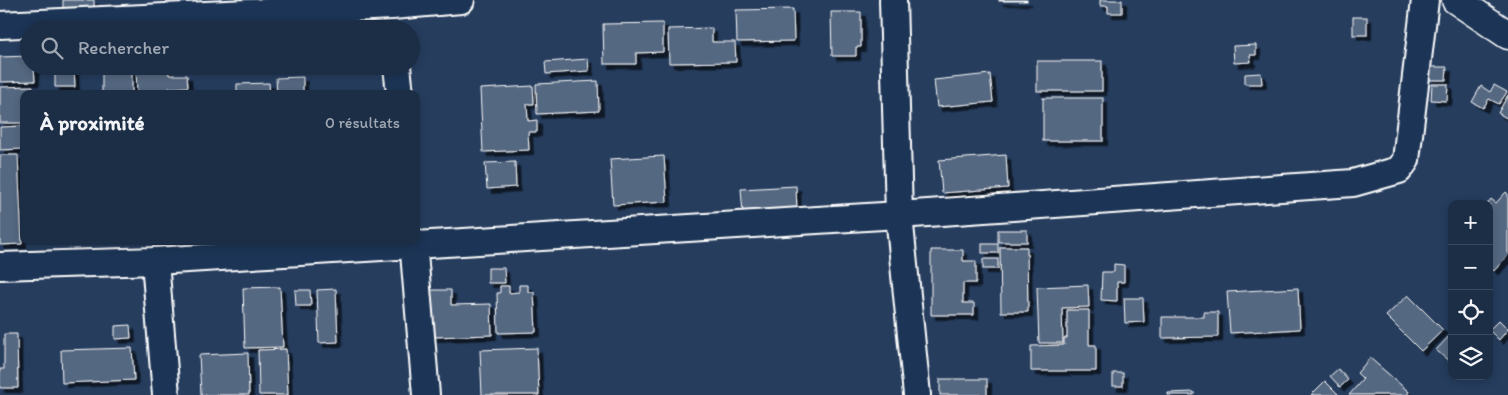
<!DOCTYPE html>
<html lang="fr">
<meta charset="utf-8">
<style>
body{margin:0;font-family:Itim,sans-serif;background:#293a51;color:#f1f3f6}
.controls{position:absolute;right:15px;bottom:15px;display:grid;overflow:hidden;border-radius:10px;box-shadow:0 2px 8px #0003}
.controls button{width:45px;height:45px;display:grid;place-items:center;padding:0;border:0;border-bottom:1px solid #3a4a5f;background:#1c2e46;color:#f1f3f6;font:25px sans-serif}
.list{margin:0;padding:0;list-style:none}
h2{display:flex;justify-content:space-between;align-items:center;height:65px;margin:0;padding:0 20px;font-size:21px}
h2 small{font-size:16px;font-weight:400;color:#a0a8b3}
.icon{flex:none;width:28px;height:28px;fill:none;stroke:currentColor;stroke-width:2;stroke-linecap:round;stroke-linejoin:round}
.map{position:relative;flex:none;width:1508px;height:395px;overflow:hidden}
.search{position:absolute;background:#1c2e46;box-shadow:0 2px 8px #0003;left:20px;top:20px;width:400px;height:55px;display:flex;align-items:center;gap:12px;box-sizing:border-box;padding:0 18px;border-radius:28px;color:#a0a8b3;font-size:19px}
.panel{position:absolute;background:#1c2e46;box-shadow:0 2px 8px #0003;left:20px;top:90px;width:400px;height:155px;border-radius:10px}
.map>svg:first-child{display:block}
.building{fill:#556781;stroke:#fff;filter:url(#shadow)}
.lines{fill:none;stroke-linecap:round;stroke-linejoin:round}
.street-casing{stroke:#fff;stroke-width:30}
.secondary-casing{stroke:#fff;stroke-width:31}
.street{stroke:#1d3557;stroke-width:26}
.secondary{stroke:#1d3557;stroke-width:28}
</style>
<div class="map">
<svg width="1508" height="395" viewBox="0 0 1508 395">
<defs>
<filter id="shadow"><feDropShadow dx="4.5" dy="4.5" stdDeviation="0" flood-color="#0009"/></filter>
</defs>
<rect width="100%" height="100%" fill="#263d5e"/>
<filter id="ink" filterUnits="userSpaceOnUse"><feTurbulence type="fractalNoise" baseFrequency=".02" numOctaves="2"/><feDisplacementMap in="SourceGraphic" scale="10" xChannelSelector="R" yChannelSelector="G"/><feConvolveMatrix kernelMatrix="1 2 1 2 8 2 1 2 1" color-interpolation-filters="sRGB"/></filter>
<g filter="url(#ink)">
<g class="building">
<path d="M63,0H94V7L63,8Z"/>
<rect x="999" y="0" width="28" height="1"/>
<path d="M1100,0H1122V13H1108V6H1100Z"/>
<path d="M793,9L794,41L737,42L736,10Z"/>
<path d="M831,12H861V47H856V56H832Z"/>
<rect x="1353" y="17" width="14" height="18"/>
<path d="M663,23V52L636,53V64H604L603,24Z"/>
<path d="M712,28V42H735L736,62L669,63L668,29Z"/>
<path d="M1256,45V55H1250L1251,62L1234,63L1233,46Z"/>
<path d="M29,56V66H34L35,81L0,82V57Z"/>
<path d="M588,59L589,71L546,74L545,62Z"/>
<rect x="1037" y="61" width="65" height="30"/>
<path d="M51,66H74L75,87H55V73H64V69H51Z"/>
<rect x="102" y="66" width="30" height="28"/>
<path d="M136,66H168L169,75H187L188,87L169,88V94H137Z"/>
<path d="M1428,67H1447L1446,80H1428Z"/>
<path d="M1261,73L1262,84H1245V74Z"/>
<path d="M990,74L993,102L937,107L934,80Z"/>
<path d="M303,77V94H277L276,78Z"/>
<path d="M598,81L599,111L537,114L536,84Z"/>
<path d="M269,83L270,94H237V84Z"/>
<path d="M1432,84H1448L1447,101L1431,100Z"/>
<path d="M1494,85L1507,92L1499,104L1489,99L1483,108L1472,102L1481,86L1490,92Z"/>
<path d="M33,86V94H24V123H0V87Z"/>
<path d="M533,86L534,104H527L528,121L537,120V132H528L529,150L483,152L480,89Z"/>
<path d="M1508,95V119L1498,113Z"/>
<rect x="1043" y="98" width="60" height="43"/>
<path d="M24,126V149L0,150V127Z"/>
<path d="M0,155H18L22,244L0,245Z"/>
<path d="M1006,155L1008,188L942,193L939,160Z"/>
<path d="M664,156L667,202L613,205L610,159Z"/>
<path d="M515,162L516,187L487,189L485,163Z"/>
<path d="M796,186L797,211L743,214L741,189Z"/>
<path d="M1506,192L1508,194V255L1494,271L1489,266V204H1487L1491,199L1496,203Z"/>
<rect x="998" y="230" width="29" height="12"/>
<path d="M161,241H178V248L161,249Z"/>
<rect x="982" y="244" width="16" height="9"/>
<path d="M1000,247H1027L1028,312H1001Z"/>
<path d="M931,250H963V261H976V283H963V303H974V315H931Z"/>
<rect x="983" y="259" width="15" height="10"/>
<path d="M1114,264L1124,265V282H1117V301L1101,300L1102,272H1114Z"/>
<path d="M488,268H504L505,283H488Z"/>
<path d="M519,285H528V292H534L536,332L498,333L497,293H500V286H509V293L519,292Z"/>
<path d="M1088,285L1089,307L1062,308L1063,343H1039L1037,287Z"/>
<path d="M280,287L283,347L245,348L243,288Z"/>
<path d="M1298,288L1300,329L1230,333L1227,292Z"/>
<path d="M336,289L338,342L319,343L317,290Z"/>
<path d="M295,290H310L311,306H296Z"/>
<path d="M431,290H451V305L491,304L492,335L433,337Z"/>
<path d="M1408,295L1443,330L1421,351L1386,316Z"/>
<path d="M1124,298H1143L1144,322L1125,323Z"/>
<path d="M1067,310H1089V345H1096V371H1031V346L1064,345V338H1067Z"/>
<path d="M1204,312H1218V337L1162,338V317H1204Z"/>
<path d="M1499,320L1508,329L1499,340L1489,330Z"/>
<path d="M130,325L131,338L115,339V326Z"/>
<path d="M1452,333V364L1436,350Z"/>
<path d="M4,334H17L18,388H0V369H4Z"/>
<path d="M132,348L134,380L62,383L61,350Z"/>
<path d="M537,348L539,395H482L480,350Z"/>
<path d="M286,349L288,395H259L258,350Z"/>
<path d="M248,353L249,395H201L199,355Z"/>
<path d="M1370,358L1409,392L1407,395H1349L1363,379L1357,373Z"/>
<path d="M1338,369L1348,380L1340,387L1330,376Z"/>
<rect x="1113" y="373" width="10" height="13"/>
<rect x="940" y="379" width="47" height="16"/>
<path d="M1325,381L1339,395H1311Z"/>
<path d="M1194,392V395H1168V393Z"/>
</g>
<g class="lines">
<defs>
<g id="street">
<path d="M893,0L899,215L917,395"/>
<path d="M0,25L392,6L461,0"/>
<path d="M397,66L400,94"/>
<path d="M413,241L426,395"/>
<path d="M155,261L166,395"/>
<path d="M0,266L155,261L899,215L1353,183L1399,170L1406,160L1425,0"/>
</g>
<path id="secondary" d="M1456,0L1508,35"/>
</defs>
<use href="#street" class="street-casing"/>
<use href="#secondary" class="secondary-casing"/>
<use href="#street" class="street"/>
<use href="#secondary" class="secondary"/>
</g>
</g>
</svg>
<div class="controls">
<button>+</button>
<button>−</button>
<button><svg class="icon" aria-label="locate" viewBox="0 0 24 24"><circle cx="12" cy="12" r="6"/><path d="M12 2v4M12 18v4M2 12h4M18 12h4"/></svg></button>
<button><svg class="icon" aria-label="layers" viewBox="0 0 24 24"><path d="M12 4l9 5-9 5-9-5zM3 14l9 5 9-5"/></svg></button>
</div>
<div class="search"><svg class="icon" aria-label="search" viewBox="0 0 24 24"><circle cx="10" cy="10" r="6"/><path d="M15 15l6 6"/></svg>Rechercher</div>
<section class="panel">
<h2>À proximité<small>0 résultats</small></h2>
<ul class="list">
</ul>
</section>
</div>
